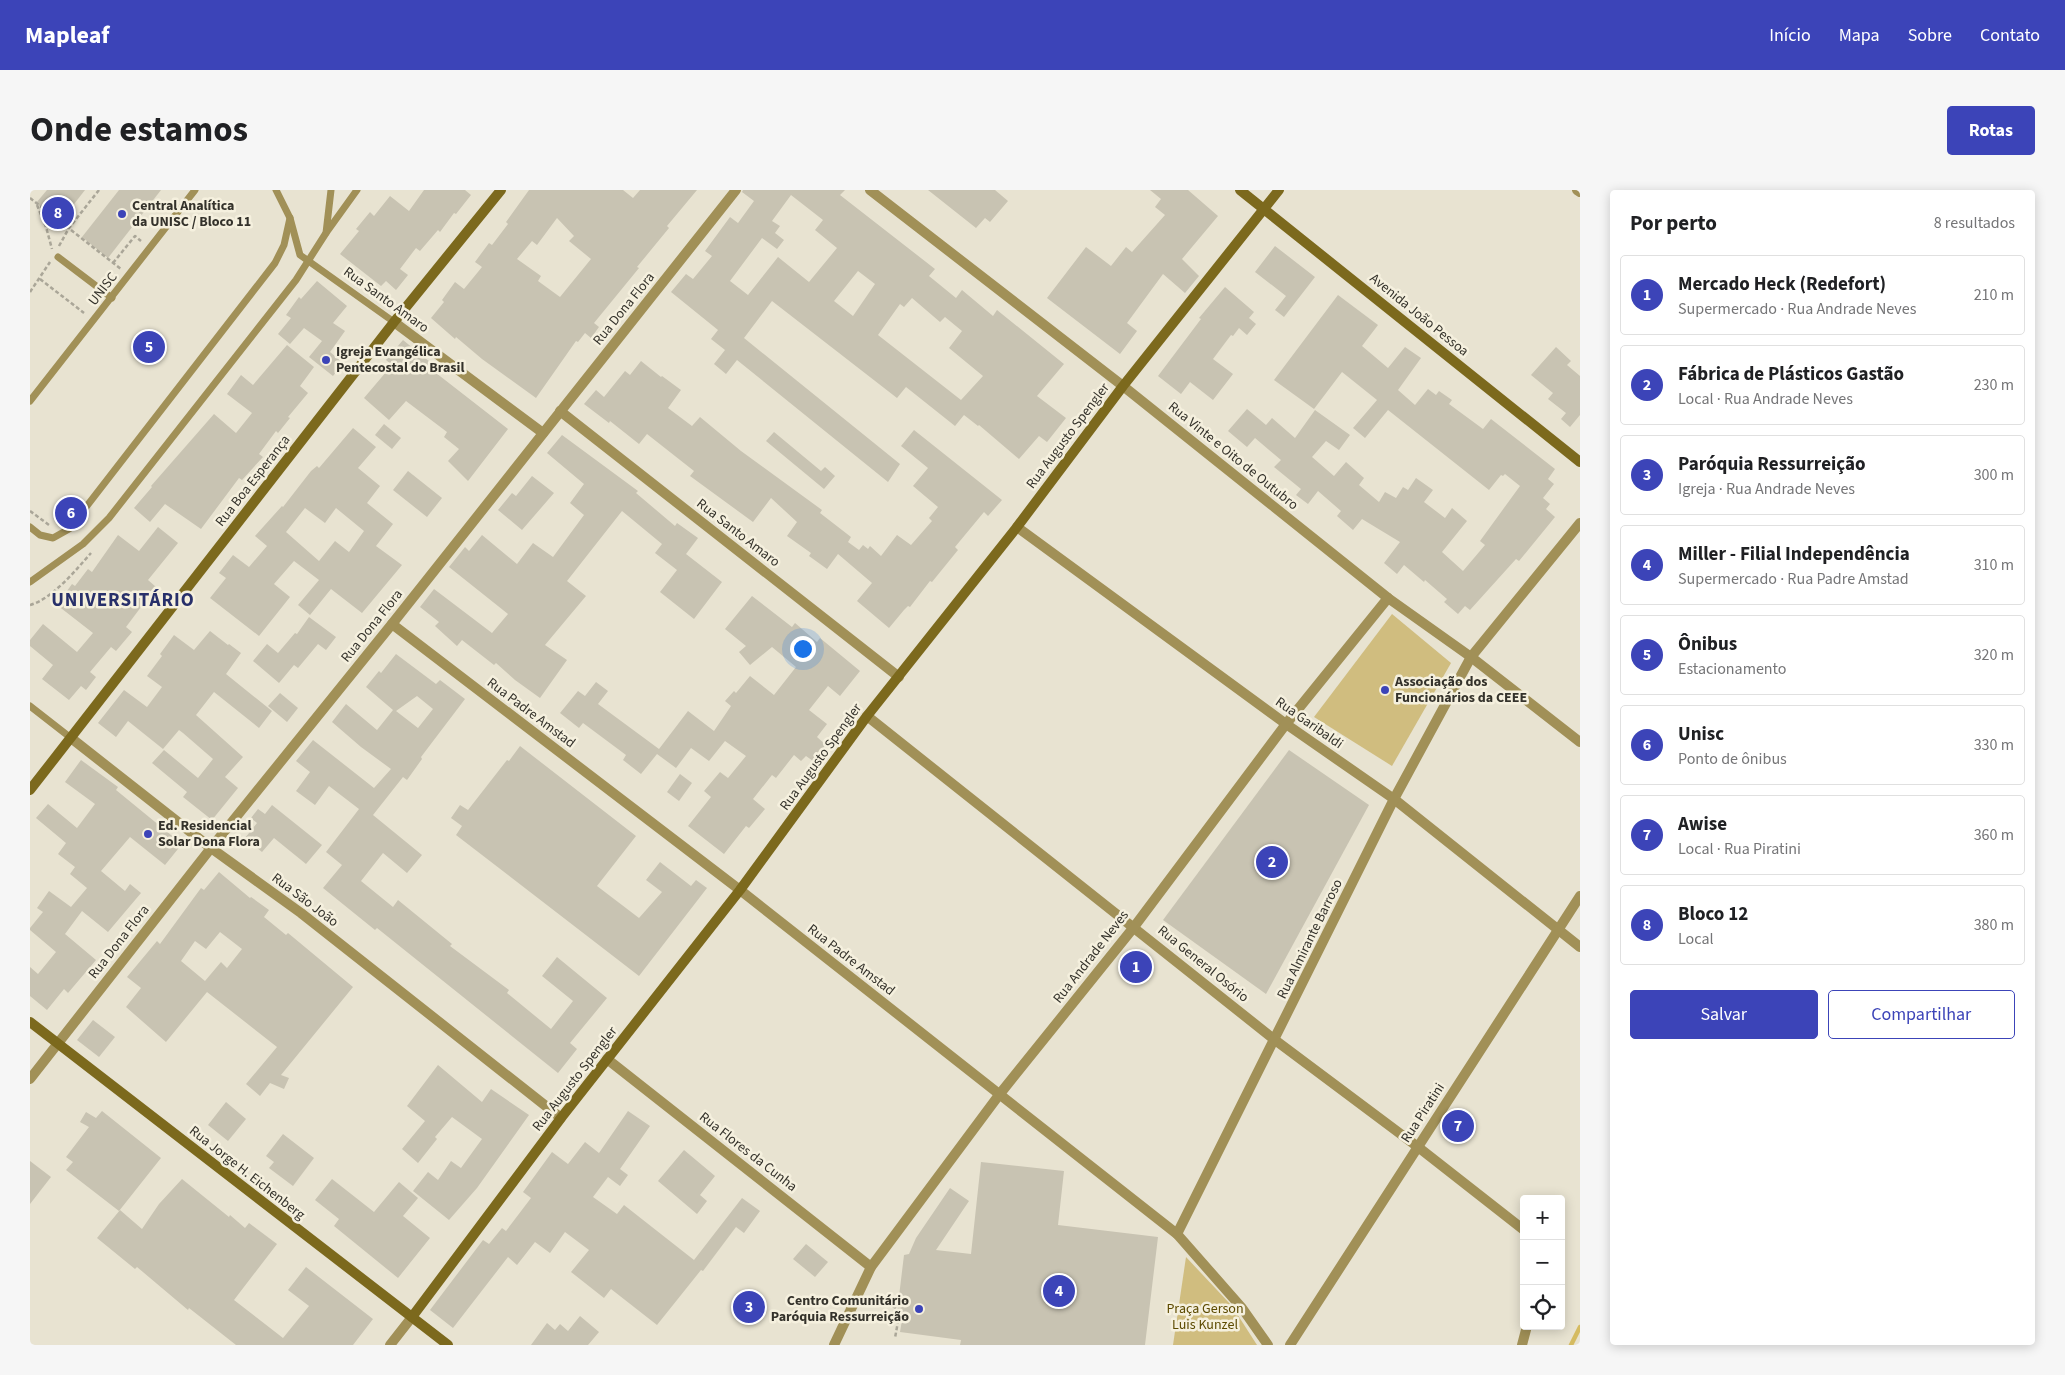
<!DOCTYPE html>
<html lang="pt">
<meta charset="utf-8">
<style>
body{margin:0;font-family:"Source Sans 3",sans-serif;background:#f6f6f6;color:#202124}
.controls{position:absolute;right:15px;bottom:15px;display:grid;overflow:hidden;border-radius:5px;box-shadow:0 2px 12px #0003}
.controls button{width:45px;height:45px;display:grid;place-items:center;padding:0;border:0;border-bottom:1px solid #e0e0e0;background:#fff;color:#202124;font:25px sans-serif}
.you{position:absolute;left:772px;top:458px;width:18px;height:18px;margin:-12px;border:4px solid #fff;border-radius:50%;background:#1a73e8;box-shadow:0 0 0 8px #1a73e833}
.badge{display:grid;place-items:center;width:32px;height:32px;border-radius:50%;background:#3c44b8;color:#fff;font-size:16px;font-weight:700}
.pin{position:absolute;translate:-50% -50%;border:2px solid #fff;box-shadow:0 1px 5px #0006}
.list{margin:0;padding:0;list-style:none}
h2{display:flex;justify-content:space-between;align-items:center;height:65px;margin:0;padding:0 20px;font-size:21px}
h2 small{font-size:16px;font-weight:400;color:#757577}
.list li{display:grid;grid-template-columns:32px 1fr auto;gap:15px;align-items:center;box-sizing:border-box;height:80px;margin:0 10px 10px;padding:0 10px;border:1px solid #e0e0e0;border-radius:5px}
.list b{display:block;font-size:19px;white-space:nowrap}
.list p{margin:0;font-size:16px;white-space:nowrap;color:#757577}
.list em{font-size:16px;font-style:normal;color:#757577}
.actions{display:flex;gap:10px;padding:15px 20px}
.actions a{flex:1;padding:11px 0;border:1px solid #3c44b8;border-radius:5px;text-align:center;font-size:18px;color:#3c44b8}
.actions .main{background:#3c44b8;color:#fff}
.icon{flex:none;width:28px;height:28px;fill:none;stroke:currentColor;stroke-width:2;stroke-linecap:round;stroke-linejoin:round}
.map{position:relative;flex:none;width:1550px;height:1155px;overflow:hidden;border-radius:5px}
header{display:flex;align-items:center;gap:30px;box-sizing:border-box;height:70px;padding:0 25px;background:#3c44b8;color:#fff}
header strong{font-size:24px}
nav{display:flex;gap:28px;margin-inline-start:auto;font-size:18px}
.intro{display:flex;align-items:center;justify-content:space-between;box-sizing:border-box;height:120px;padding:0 30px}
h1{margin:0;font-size:35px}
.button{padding:12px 22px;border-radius:5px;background:#3c44b8;color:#fff;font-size:18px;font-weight:700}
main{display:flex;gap:30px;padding:0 30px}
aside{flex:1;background:#fff;border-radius:5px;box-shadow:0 2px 12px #0003}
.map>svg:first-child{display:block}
.green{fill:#d0bd7f}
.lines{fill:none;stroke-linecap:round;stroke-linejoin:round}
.stream{stroke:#d5bb60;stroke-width:4.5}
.building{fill:#c8c3b2;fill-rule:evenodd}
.path{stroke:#aaa698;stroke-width:2.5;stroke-dasharray:4 2.5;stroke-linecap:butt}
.lane{stroke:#a19057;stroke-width:7}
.street{stroke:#a19057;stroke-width:10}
.secondary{stroke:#7c691d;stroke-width:10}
.poi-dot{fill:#3c44b8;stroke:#f5f0de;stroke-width:2}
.labels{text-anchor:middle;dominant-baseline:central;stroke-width:5;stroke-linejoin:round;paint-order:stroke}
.poi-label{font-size:14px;font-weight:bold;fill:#34322b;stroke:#f5f0de;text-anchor:start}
.street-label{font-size:14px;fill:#34322b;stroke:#f5f0de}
.park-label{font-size:14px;fill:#5c4a00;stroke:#f5f0de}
.district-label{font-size:19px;font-weight:bold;letter-spacing:1px;fill:#28306a;stroke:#f5f0de}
</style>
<header>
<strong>Mapleaf</strong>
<nav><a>Início</a><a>Mapa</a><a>Sobre</a><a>Contato</a></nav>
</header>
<div class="intro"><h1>Onde estamos</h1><a class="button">Rotas</a></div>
<main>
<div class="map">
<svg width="1550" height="1155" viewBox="0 0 1550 1155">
<rect width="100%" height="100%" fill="#e8e3d1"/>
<g class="green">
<path d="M1362,424L1421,473L1362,576L1284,527Z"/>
<path d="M1156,1067L1202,1116L1227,1155H1143Z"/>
</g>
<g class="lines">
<path class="stream" d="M1541,1155L1550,1137"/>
</g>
<g class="building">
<path d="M17,0H55L30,32L6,13Z"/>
<path d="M89,0H131L78,68L52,47Z"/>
<path d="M394,0H435L441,5L426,24L424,23L410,42L408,40L390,61L386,58L370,79L378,85L366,100L356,91L351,96L310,64L329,41L326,39L340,22L344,26L360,6L379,21Z"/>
<path d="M499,0H593L603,8L610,0H667L637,36L639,38L607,77L609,78L564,133L569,137L561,148L555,143L548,152L546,151L506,208L452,169L426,147L425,149L401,128L414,112L412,110L425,92L434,99L452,77L445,72L459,53L462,55L478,34L476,32ZM527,28L544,46L539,51L561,69L530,107L508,91L511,86L487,69L502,51L507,55Z"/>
<path d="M713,0H815L810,5L905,79L899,86L926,108L932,100L963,126L967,120L1034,174L1007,206L1036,228L1017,252L1009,246L989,269L949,235L948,236L934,225L925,236L876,197L867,208L742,111L714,148L870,274L858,292L707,170L696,184L684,174L695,160L681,149L688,140L641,102L656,84L663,89L682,66L675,61L700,27L708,33L724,11L712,2ZM761,5L793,30L785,40L807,58L779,92L748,67L718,105L700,91L732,48L747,59L754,50L745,43L750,36L742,31ZM828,81L845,94L823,126L804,111ZM882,108L910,132L915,127L932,141L919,158L953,186L931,210L848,145L870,114L874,117Z"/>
<path d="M898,0H965L978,11L960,32L955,28L946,38Z"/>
<path d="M1120,0H1158L1188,26L1152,69L1169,86L1155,103L1133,84L1097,133L1107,141L1090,164L1017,108L1056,57L1081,76L1096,57L1102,62L1135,25L1125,17L1131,9Z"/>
<path d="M1245,56L1285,87L1254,127L1245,120L1256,106L1225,82Z"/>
<path d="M287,91L317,116L303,133L315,141L300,162L313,173L303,186L279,167L292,151L274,138L260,154L248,144L261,128L256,125L269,107L271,109Z"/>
<path d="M1195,97L1224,122L1219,128L1226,134L1217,145L1209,138L1203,146L1201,145L1183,169L1203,184L1183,210L1160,192L1151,204L1128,186L1171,129L1169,128Z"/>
<path d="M1308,105L1348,135L1332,156L1358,178L1375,157L1391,168L1368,200L1385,215L1398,199L1406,205L1409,201L1422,210L1419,214L1453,239L1461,229L1525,279L1518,289L1524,294L1513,308L1520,314L1516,319L1525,327L1489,371L1486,369L1440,420L1435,416L1428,424L1414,412L1417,409L1395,390L1394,392L1374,375L1367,384L1354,373L1370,352L1332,329L1323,340L1307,326L1311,321L1288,301L1278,314L1266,305L1271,299L1244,277L1251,270L1225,248L1217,257L1198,241L1217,219L1236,235L1242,228L1265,248L1285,220L1320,245L1309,260L1296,251L1282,267L1304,286L1316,272L1334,288L1329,295L1349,312L1355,302L1366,308L1373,297L1378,300L1386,288L1403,300L1394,312L1415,328L1422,318L1437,331L1412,362L1433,381L1455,355L1450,351L1490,296L1475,284L1473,286L1471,285L1459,300L1358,220L1335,248L1323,238L1347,210L1312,182L1284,219L1244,190Z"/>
<path d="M373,150L400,172L397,176L478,239L438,291L418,271L429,259L414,247L417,242L376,211L359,230L334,208L362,175L356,170Z"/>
<path d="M257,155L284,177L270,196L278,203L258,227L260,228L248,243L246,241L229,264L233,267L212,290L209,288L171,339L135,314L120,332L104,318L122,297L121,296L184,224L206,243L222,223L197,204L211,185L223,195Z"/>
<path d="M1526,157L1541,171L1537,175L1550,186V225L1540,237L1531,229L1536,223L1518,209L1523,203L1501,185Z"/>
<path d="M611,171L631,187L632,186L651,200L638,218L662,236L670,227L711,261L792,320L790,323L821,347L818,352L829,360L833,355L838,359L840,356L851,366L867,345L881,355L902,331L899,328L908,317L883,296L898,278L871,256L884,240L972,310L958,326L954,322L925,357L928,360L902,392L900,391L880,417L878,416L874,420L859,438L827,411L842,393L808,364L797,379L779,366L781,363L757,346L767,332L741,308L723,332L660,286L664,281L617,244L609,254L580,231L579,233L554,214L566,200L574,207L595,181L600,185Z"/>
<path d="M354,234L371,248L362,259L345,245Z"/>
<path d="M323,238L346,257L328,278L350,296L337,313L363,334L346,356L372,375L332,423L301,399L280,425L268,415L289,390L264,371L244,394L260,407L229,446L180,408L196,388L189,383L203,365L219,377L237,356L225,346L252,316L253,317L281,281L287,276L289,278ZM275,318L295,333L306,318L334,341L319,362L305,351L289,371L256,342Z"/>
<path d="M744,242L791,281L795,277L805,286L794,299L736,251Z"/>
<path d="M532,245L608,301L606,303L645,336L647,333L668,348L656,364L692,392L664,429L630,402L647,380L625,363L632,354L592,321L537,391L556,406L515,455L537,470L510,508L485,490L466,473L464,475L432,450L427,456L405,436L409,432L390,417L404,399L462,443L478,424L419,377L435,357L439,361L452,345L487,374L503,353L523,367L554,325L540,313L554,294L517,263Z"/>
<path d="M378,281L412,308L397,327L363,300Z"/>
<path d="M502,286L524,303L492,340L468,320L482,303L486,306Z"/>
<path d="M128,337L148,353L118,390L126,397L96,437L102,442L86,461L81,457L60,482L66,487L56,500L51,496L39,510L12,489L23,475L0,456V450L13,434L47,462L63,443L27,415L42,394L45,396L58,379L62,382L88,345L109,361Z"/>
<path d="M722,406L762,437L765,433L787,452L790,448L830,481L810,506L798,496L779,520L797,534L787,547L796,555L783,571L776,566L771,571L764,565L746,588L742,585L723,609L735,619L719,638L716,636L694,664L658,636L681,607L674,601L690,582L698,588L716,566L695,551L679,571L661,558L646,578L627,564L611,584L593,570L596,565L553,533L549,538L530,523L548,501L555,506L566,492L578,501L568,514L629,559L658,521L684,541L701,516L695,511L704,501L706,503L720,486L744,505L766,477L742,457L720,475L709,462L716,456L695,439Z"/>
<path d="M279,427L306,447L296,460L288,454L268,478L264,475L249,493L223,471L237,454L248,463L265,443L267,444Z"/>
<path d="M180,441L198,455L199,454L211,463L196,484L242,521L229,538L184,502L166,525L213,567L195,587L208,598L182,630L153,607L157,602L122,573L134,560L168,588L183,569L153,543L149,540L133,559L98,531L86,547L68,533L94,500L117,517L132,497L117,486L132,466L130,464L144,445L164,460Z"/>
<path d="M366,464L406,494L410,490L435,509L391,567L392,569L377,590L373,587L343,625L392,665L377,683L353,663L331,691L363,717L368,710L422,754L420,756L479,800L477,803L521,839L543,811L512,786L527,767L577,808L540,853L547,859L528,883L347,738L345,740L293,698L312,675L296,662L329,619L299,596L285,615L266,601L280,582L266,571L283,550L344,598L361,579L331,557L302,532L316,514L347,540L363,520L336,497L349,481L351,483ZM387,506L403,519L388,538L366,521Z"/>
<path d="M250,503L268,518L257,532L238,516Z"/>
<path d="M490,556L606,646L567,696L609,728L632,702L616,690L630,672L661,696L666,690L677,698L609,786L426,645L432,636L421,628L430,615L438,620L477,570L479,571Z"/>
<path d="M1259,560L1339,615L1236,804L1133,730Z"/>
<path d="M51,570L88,597L86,600L152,654L135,675L100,647L71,681L95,701L100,694L111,703L78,742L52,721L35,744L66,770L38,803L34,799L17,820L0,806V777L8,784L26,762L0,740V738L13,722L7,718L19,701L41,717L57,698L40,684L45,677L28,664L36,653L6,628L18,614L47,638L65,614L35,592Z"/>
<path d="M650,584L662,593L649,611L637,602Z"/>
<path d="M242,615L292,655L276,674L244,648L232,662L215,648L227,633L221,628L228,619L235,624Z"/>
<path d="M189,682L220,708L221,707L239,720L234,727L256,745L258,743L323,797L251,885L259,888L254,899L240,893L230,906L216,894L247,857L177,802L136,852L96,817L111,798L97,787L127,751L130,754L171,698L174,700ZM190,742L212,759L197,778L191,772L175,791L151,771L165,751L176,759Z"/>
<path d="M63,830L85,847L69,867L47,850Z"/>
<path d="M408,875L452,912L461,899L499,925L447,998L419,1030L383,1001L398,982L408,990L421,971L431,978L452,949L422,927L405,947L407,949L388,973L372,959L395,931L377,916Z"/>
<path d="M196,912L216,929L198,951L178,935Z"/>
<path d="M1425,919L1446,933L1432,954L1411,940Z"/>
<path d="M72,921L131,968L89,1021L36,980L43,972L36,967L59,937L50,932L56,922L66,928Z"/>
<path d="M598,921L620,936L590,979L598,985L590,996L578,987L563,1007L587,1024L594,1015L664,1070L712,1008L730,1021L714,1043L706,1037L673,1081L671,1080L627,1135L581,1099L574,1108L541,1082L559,1060L535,1042L520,1063L505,1052L487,1075L478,1067L423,1138L400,1120L453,1050L459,1054L472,1038L476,1041L501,1008L493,1002L522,962L538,974L555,952L569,963Z"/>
<path d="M253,944L284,968L263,996L239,978L244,972L236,966Z"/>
<path d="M654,960L685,986L670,1005L677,1011L667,1024L628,991Z"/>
<path d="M0,971L21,987L0,1014Z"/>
<path d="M951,972L1034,981L1028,1035L1128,1047L1115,1155H930L931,1150L870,1142L873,1124L867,1123L874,1065L879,1064L886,1048L920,998L939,1011L906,1060L941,1064Z"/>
<path d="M152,989L199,1027L200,1025L215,1038L219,1033L247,1054L204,1110L253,1148L279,1116L258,1100L276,1077L343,1129L323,1155H206L159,1118L158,1120L107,1077L105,1079L67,1048L90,1020L112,1039L129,1014Z"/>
<path d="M302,989L344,1022L369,992L388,1008L373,1026L400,1048L368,1088L304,1036L309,1029L285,1010Z"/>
<path d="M776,1054L798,1072L785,1087L763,1069Z"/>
<path d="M550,1126L569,1142L558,1155H501L517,1133L525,1140L530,1134L538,1141Z"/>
</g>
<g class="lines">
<g class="path">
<path d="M0,8L91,79"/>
<path d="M7,15L16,37L22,59"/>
<path d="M29,56L39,38L69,0"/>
<path d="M83,73L105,46L111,51"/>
<path d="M10,89L54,123"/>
<path d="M0,102L20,72"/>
<path d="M0,321L19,335"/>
<path d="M0,415C22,409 46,380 61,363"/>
<path d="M837,1112L865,1117L864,1125L869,1126L865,1148"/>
</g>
<g class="lane">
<path d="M246,0L260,28L270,65L364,132"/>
<path d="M296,43L327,0"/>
<path d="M28,67L82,108"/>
<path d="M0,211L165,0"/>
<path d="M0,337L10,345L23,348L39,339L245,73L254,55L260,28"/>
<path d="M0,392L53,354L79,328L266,90L296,43L301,0"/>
<path d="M0,516L41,548"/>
</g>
<g class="street">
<path d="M840,0L1093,196L1358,408L1441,467L1550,552"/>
<path d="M1547,0L1550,2"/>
<path d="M364,132L513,243"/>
<path d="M530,221L869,487"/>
<path d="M987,337L1256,534L1364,609L1550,757"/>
<path d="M362,434L710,700L1147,1044L1212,1118L1238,1155"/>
<path d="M837,526L1245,850L1388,957L1494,1040"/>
<path d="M41,548L181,658L271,723L531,928"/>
<path d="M577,869L841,1077"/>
<path d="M0,889L181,658L362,434L706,0"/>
<path d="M1147,1044L1364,609L1441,467L1550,333"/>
<path d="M360,1155L382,1127"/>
<path d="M804,1155L841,1077L969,905L1104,737L1256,534L1358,408"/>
<path d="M1260,1155L1550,706"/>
<path d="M1492,1155L1497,1136"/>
</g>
<g class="secondary">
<path d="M1210,0L1550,272"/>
<path d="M0,600L364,132L471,0"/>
<path d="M0,832L418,1155"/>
<path d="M382,1127L531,928L710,700L837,526L987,337L1093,196L1249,0"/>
</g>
</g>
<g class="poi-dot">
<circle cx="92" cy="24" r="5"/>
<circle cx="296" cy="170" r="5"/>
<circle cx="1355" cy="500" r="5"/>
<circle cx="118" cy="644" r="5"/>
<circle cx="889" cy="1119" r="5"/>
</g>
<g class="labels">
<g class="poi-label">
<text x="102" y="16">Central Analítica<tspan x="102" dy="16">da UNISC / Bloco 11</tspan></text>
<text x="306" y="162">Igreja Evangélica<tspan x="306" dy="16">Pentecostal do Brasil</tspan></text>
<text x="1365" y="492">Associação dos<tspan x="1365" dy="16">Funcionários da CEEE</tspan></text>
<text x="128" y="636">Ed. Residencial<tspan x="128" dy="16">Solar Dona Flora</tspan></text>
<text x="879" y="1111" text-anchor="end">Centro Comunitário<tspan x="879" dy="16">Paróquia Ressurreição</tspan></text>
</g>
<g class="street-label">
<text transform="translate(73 99) rotate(-52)">UNISC</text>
<text transform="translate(356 110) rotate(36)">Rua Santo Amaro</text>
<text transform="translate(594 119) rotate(-51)">Rua Dona Flora</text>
<text transform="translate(1389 125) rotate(39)">Avenida João Pessoa</text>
<text transform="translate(1038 246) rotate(-53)">Rua Augusto Spengler</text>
<text transform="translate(1203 266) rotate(39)">Rua Vinte e Oito de Outubro</text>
<text transform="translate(223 291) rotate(-52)">Rua Boa Esperança</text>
<text transform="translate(708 343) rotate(38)">Rua Santo Amaro</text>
<text transform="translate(342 436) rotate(-51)">Rua Dona Flora</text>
<text transform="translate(501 523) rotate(37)">Rua Padre Amstad</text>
<text transform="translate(1279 533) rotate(35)">Rua Garibaldi</text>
<text transform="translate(791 567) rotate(-54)">Rua Augusto Spengler</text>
<text transform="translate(275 710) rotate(37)">Rua São João</text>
<text transform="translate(1280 749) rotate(-64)">Rua Almirante Barroso</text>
<text transform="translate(89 752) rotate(-52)">Rua Dona Flora</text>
<text transform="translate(1061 767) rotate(-52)">Rua Andrade Neves</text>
<text transform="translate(821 770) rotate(38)">Rua Padre Amstad</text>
<text transform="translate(1173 774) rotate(39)">Rua General Osório</text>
<text transform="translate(545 889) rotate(-52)">Rua Augusto Spengler</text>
<text transform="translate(1393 923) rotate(-57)">Rua Piratini</text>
<text transform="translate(718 962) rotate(38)">Rua Flores da Cunha</text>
<text transform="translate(217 983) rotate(38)">Rua Jorge H. Eichenberg</text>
</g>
<g class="park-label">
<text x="1175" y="1119">Praça Gerson<tspan x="1175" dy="16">Luis Kunzel</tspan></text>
</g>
<g class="district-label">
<text x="93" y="410">UNIVERSITÁRIO</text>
</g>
</g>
</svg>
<div class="controls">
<button>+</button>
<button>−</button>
<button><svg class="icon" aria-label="locate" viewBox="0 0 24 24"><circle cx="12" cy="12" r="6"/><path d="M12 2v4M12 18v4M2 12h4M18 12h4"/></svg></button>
</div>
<div class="you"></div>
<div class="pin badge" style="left:1106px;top:777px">1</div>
<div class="pin badge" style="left:1242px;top:672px">2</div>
<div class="pin badge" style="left:719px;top:1117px">3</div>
<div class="pin badge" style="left:1029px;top:1101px">4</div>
<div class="pin badge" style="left:119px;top:157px">5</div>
<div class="pin badge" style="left:41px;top:323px">6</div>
<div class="pin badge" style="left:1428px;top:936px">7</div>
<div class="pin badge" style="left:28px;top:23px">8</div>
</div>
<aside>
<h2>Por perto<small>8 resultados</small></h2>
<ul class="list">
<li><span class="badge">1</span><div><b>Mercado Heck (Redefort)</b><p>Supermercado · Rua Andrade Neves</p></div><em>210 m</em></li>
<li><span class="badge">2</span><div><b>Fábrica de Plásticos Gastão</b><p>Local · Rua Andrade Neves</p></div><em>230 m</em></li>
<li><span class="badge">3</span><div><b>Paróquia Ressurreição</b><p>Igreja · Rua Andrade Neves</p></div><em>300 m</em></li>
<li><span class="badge">4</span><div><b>Miller - Filial Independência</b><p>Supermercado · Rua Padre Amstad</p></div><em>310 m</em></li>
<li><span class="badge">5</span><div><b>Ônibus</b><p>Estacionamento</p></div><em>320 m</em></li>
<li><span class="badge">6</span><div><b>Unisc</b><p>Ponto de ônibus</p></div><em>330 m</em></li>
<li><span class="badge">7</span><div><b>Awise</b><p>Local · Rua Piratini</p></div><em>360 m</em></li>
<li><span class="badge">8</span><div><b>Bloco 12</b><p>Local</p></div><em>380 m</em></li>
</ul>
<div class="actions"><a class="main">Salvar</a><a>Compartilhar</a></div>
</aside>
</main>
